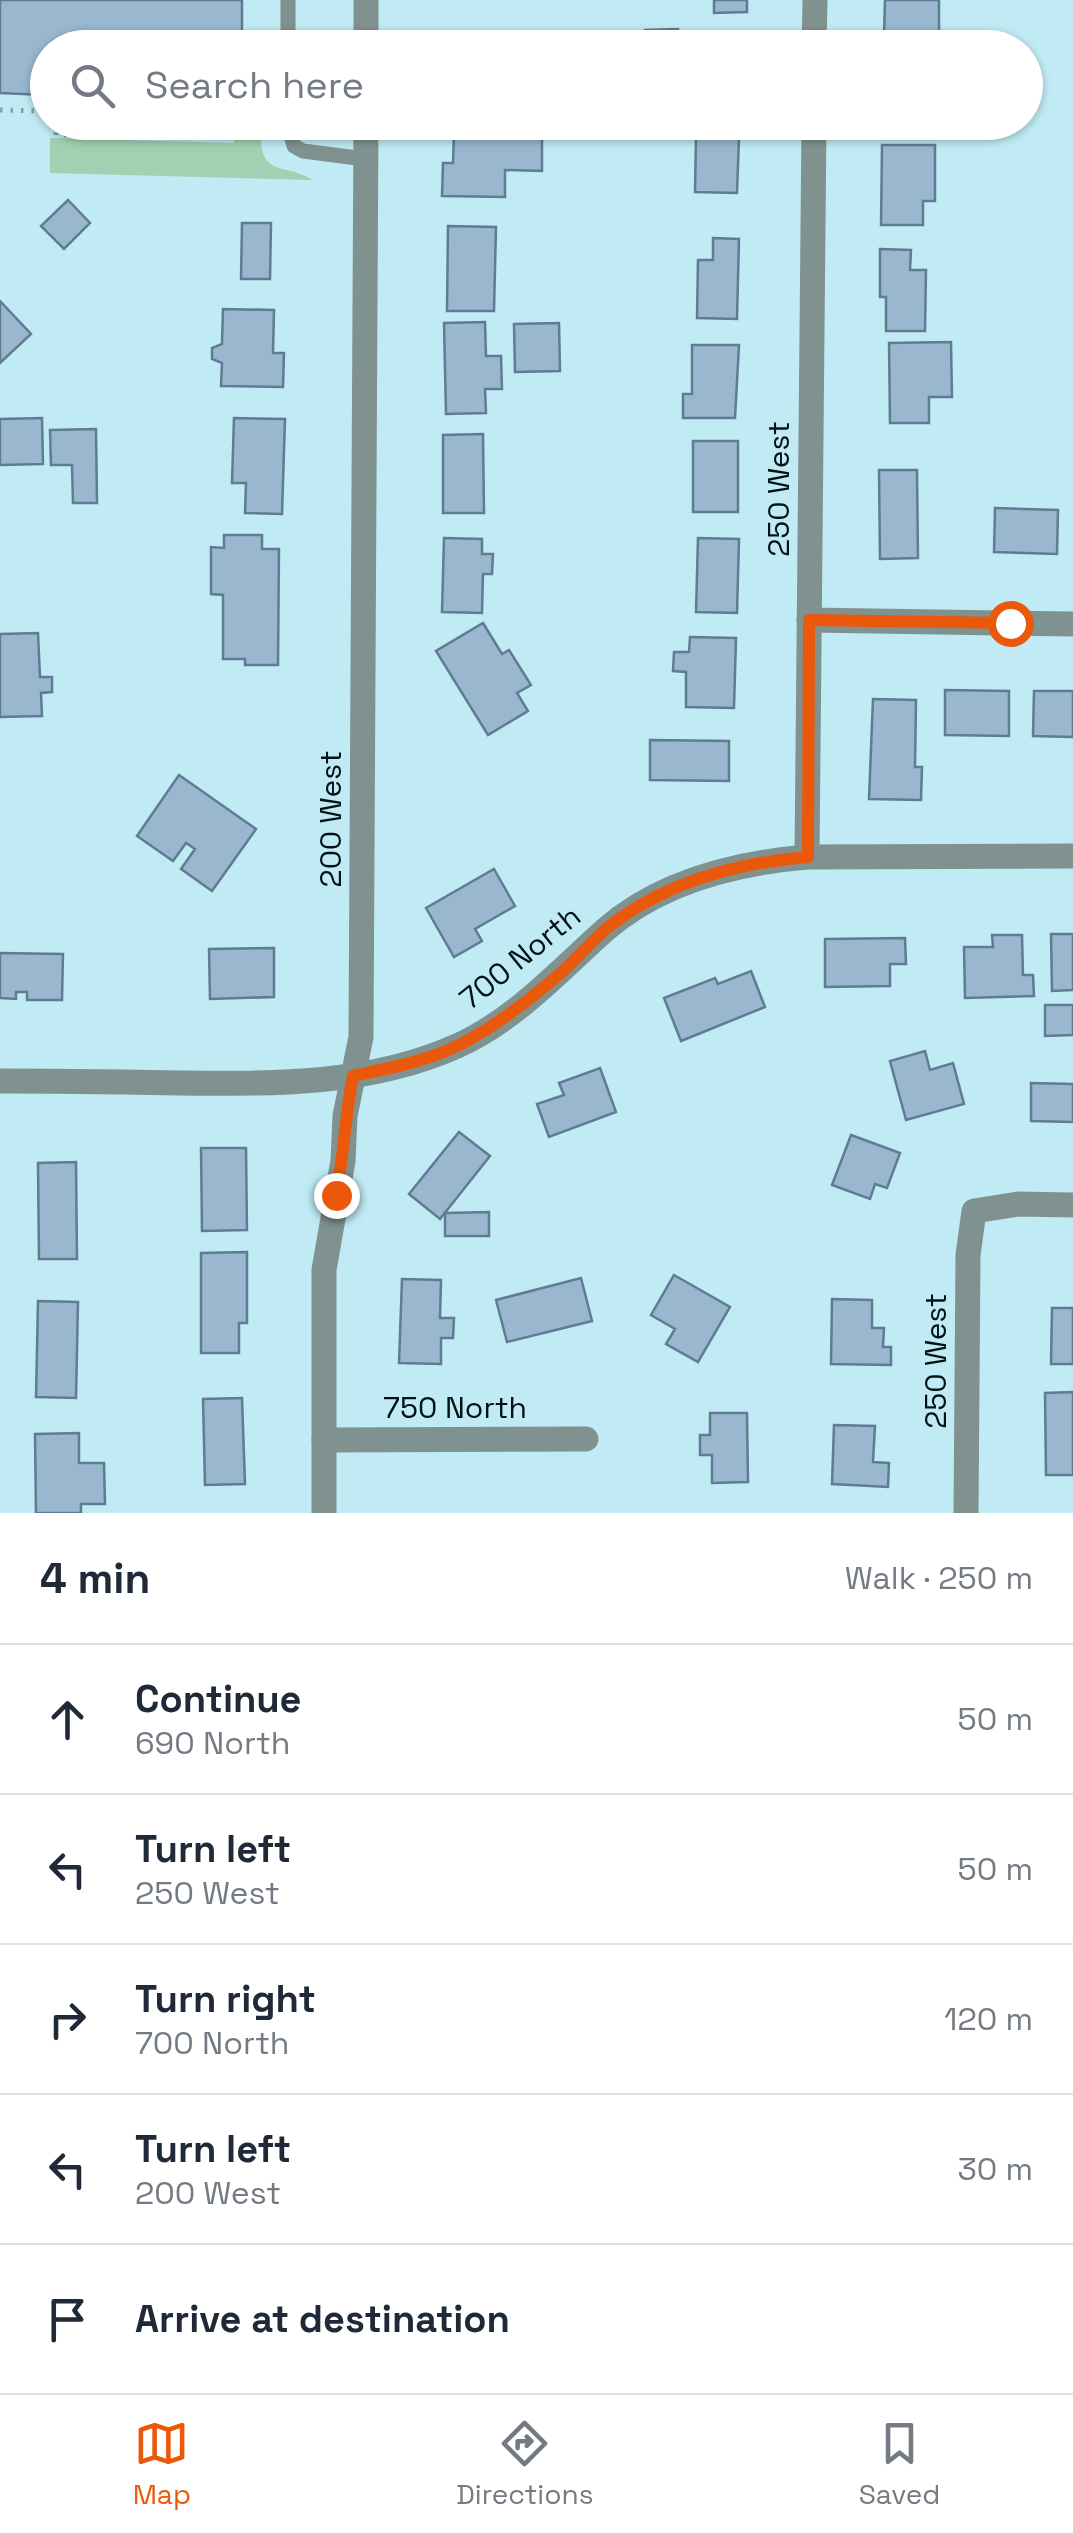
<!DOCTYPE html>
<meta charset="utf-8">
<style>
body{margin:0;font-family:"Space Grotesk",sans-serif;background:#f2f2f3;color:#1f2937}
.stop{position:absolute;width:30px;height:30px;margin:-22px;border:8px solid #ea580c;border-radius:50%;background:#fff}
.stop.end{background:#ea580c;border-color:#fff;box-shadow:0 2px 10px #0008}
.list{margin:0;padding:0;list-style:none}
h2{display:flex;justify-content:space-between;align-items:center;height:130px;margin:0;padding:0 40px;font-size:42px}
h2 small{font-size:32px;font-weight:400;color:#747a83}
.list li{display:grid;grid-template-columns:65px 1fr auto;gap:30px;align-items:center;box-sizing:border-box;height:150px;padding:0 40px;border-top:2px solid #e0e1e3}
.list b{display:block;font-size:38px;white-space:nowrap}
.list p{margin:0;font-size:32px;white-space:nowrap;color:#747a83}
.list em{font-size:32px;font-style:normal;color:#747a83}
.icon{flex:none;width:55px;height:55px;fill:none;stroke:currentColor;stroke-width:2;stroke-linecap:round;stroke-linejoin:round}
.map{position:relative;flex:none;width:1073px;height:1513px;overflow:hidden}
.search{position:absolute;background:#fff;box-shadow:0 2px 8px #0004;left:30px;right:30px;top:30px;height:110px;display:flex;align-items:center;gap:25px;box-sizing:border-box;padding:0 35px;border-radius:55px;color:#747a83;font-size:38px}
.sheet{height:880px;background:#fff}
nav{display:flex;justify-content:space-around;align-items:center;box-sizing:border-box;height:140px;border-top:2px solid #e0e1e3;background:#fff;font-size:28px;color:#747a83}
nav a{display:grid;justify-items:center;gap:5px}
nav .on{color:#ea580c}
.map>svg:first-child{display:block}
.green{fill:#a1d1b2}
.building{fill:#99b7ce;stroke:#607c92;stroke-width:2.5}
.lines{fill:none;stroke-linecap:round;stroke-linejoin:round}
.path{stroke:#7e9fa7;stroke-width:5;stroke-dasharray:2.5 8;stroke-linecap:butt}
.service{stroke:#80928f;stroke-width:15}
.minor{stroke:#80928f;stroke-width:25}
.tertiary{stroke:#80928f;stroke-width:25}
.route{stroke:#ea580c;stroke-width:12}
.labels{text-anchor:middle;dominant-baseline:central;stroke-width:10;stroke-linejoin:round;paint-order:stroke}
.street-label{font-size:30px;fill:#031215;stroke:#c0ebf5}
</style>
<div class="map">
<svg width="1073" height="1513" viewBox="0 0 1073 1513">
<rect width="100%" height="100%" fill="#c0ebf5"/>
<path class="green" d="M256,129L261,130C259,179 284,162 313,180L50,173V138L234,143L235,135H248Z"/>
<g class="building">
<path d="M0,0H242V48H48L44,95L0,93Z"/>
<path d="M714,0H747V12L714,13Z"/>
<path d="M885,0H939V35H884Z"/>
<path d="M678,29V48H645V30Z"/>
<rect x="451" y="32" width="43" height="16"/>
<path d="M62,122H119V131H61Z"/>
<rect x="893" y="122" width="38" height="10"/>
<path d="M454,133L542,134V171L505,170V197L442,196L443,163H453Z"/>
<path d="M696,136L739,137L737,193L695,192Z"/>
<path d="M882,145H935V201H923V225H881Z"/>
<path d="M68,200L90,223L64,249L41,226Z"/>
<path d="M242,223H271L270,279H241Z"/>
<path d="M448,226L496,227L494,311H447Z"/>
<path d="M713,238L739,239L737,319L697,318L698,260H713Z"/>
<path d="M880,249L911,250L910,270H926L925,331H886V297H880Z"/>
<path d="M0,301L31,334L0,363Z"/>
<path d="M223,309L274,310L273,353H284L283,387L221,386L222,363L212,359V348L222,344Z"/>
<path d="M485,322L486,356H501L502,389H485L486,413L446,414L444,323Z"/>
<path d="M559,323L560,371L515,372L514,324Z"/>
<path d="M951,342L952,397H929V423H890L889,343Z"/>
<path d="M692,345H739L735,418H683V394H692Z"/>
<path d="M42,418L43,464L0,465V419Z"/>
<path d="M234,418L285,419L282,514L245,513L246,483H232Z"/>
<path d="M96,429L97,503H73L72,465H51L50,430Z"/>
<path d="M483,434L484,513H443V435Z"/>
<rect x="693" y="441" width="45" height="71"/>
<path d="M879,470H917L918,558L880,559Z"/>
<path d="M995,508L1058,510L1057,554L994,552Z"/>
<path d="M224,535H262V549H279L278,665H245V659H223V595L211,594V547L224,548Z"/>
<path d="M444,538L482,539V554H493L492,574H483L482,613L442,612Z"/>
<path d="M698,538L739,539L737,613L696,612Z"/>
<path d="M483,623L502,654L509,650L531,685L517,693L528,711L488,735L436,651Z"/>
<path d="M38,633L40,677H52V692L41,693L42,716L0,717V634Z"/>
<path d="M690,637L736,638L734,708L686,707V672L673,671L674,652H689Z"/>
<path d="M945,690L1009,691V736L945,735Z"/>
<path d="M1034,691H1073V737L1033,736Z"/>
<path d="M873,699L916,700L915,767H922L921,800L869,799Z"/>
<path d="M650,740L729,741V781L650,780Z"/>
<path d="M179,775L256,829L212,891L181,869L195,849L186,843L173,861L137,836Z"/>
<path d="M494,869L515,906L475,929L482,941L454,957L426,908Z"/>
<path d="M1051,934H1073V990L1052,991Z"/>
<path d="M992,935H1022L1023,975H1033L1034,996L965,998L964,947H993Z"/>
<path d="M905,938L906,964H890V986L825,987V939Z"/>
<path d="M274,948V997L210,999L209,949Z"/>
<path d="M0,953L63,954L62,1000H27V992H16V999L0,998Z"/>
<path d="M751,971L765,1007L681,1041L664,998L715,978L718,984Z"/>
<path d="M1045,1005H1073V1035L1045,1036Z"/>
<path d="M925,1051L930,1070L953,1063L964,1104L906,1120L890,1061Z"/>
<path d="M600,1068L616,1112L549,1137L537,1104L564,1095L559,1083Z"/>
<path d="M1031,1083L1073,1084V1122L1031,1121Z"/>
<path d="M459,1132L490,1156L440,1219L409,1194Z"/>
<path d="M851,1135L900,1153L887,1188L875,1184L870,1199L832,1185Z"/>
<path d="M201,1148H246L247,1230L202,1231Z"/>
<path d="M76,1162L77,1259H39L38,1163Z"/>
<path d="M489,1212V1236H445V1213Z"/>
<path d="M247,1252V1323H239V1353H201V1253Z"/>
<path d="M674,1275L730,1307L698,1362L666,1344L675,1329L651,1315Z"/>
<path d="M581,1278L592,1321L507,1342L496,1300Z"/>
<path d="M402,1279L441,1280L440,1318H454L453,1338H441V1364L399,1363Z"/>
<path d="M832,1299L872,1300V1328H884L883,1347H891V1365L831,1364Z"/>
<path d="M38,1301L78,1302L76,1398L36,1397Z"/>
<path d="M1052,1308H1073V1364H1051Z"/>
<path d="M1073,1392V1475H1046L1045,1393Z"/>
<path d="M242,1398L245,1484L205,1485L203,1399Z"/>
<path d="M710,1413H747L748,1482L712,1483V1455H700V1435H710Z"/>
<path d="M834,1425L875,1426L873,1462L889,1463L888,1487L832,1484Z"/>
<path d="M79,1433V1463H104L105,1504H81V1513H36L35,1434Z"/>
</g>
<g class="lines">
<g class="path">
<path d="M0,110L48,111"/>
<path d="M56,122V135H122V122"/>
</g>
<g class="service">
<path d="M288,48V0"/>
<path d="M287,122L294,146L303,151L365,159"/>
</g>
<g class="minor">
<path d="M366,48V0"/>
<path d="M814,48L815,0"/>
<path d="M809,620L1073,624"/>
<path d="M807,857L814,122"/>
<path d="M324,1440L586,1439"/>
<path d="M324,1513V1270L343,1161L345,1116L361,1037L366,122"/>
<path d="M966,1513L968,1255L974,1211L1018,1204L1073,1205"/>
</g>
<path class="tertiary" d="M0,1081C61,1081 121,1082 182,1083C275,1084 370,1085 457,1046C515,1020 558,972 605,930C661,881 735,863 807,857L1073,856"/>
</g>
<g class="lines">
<path class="route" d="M336,1195C344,1155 345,1116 353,1076C390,1068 429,1061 463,1043C499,1024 532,998 563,971C578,957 592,941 607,928C665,882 735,863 808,857L809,620L1010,623"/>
</g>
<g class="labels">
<g class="street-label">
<text transform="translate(778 489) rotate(-90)">250 West</text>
<text transform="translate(330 819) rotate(-90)">200 West</text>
<text transform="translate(520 957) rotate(-39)">700 North</text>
<text transform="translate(935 1361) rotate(-90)">250 West</text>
<text x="455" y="1407">750 North</text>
</g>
</g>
</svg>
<div class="stop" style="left:1010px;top:623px"></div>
<div class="stop end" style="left:336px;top:1195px"></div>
<div class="search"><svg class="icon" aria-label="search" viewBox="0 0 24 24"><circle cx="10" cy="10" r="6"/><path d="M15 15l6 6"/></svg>Search here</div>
</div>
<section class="sheet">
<h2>4 min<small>Walk · 250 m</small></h2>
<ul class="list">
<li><svg class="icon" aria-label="ahead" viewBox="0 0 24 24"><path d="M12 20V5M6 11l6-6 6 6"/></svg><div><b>Continue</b><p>690 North</p></div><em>50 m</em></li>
<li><svg class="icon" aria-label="left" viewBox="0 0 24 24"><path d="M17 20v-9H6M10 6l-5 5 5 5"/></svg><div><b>Turn left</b><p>250 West</p></div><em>50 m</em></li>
<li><svg class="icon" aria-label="right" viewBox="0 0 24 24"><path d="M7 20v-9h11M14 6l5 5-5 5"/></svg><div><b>Turn right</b><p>700 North</p></div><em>120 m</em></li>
<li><svg class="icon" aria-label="left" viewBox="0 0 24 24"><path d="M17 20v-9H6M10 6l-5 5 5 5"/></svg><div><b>Turn left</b><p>200 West</p></div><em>30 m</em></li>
<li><svg class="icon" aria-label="arrive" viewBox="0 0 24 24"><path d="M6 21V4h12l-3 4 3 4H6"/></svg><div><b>Arrive at destination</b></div></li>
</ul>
</section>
<nav>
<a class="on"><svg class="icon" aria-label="map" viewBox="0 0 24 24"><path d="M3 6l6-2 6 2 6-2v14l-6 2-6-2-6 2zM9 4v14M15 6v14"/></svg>Map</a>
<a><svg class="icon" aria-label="directions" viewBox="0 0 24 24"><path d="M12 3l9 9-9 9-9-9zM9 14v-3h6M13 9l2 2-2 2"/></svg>Directions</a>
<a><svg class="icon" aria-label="saved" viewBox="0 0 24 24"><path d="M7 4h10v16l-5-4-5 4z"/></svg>Saved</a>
</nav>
